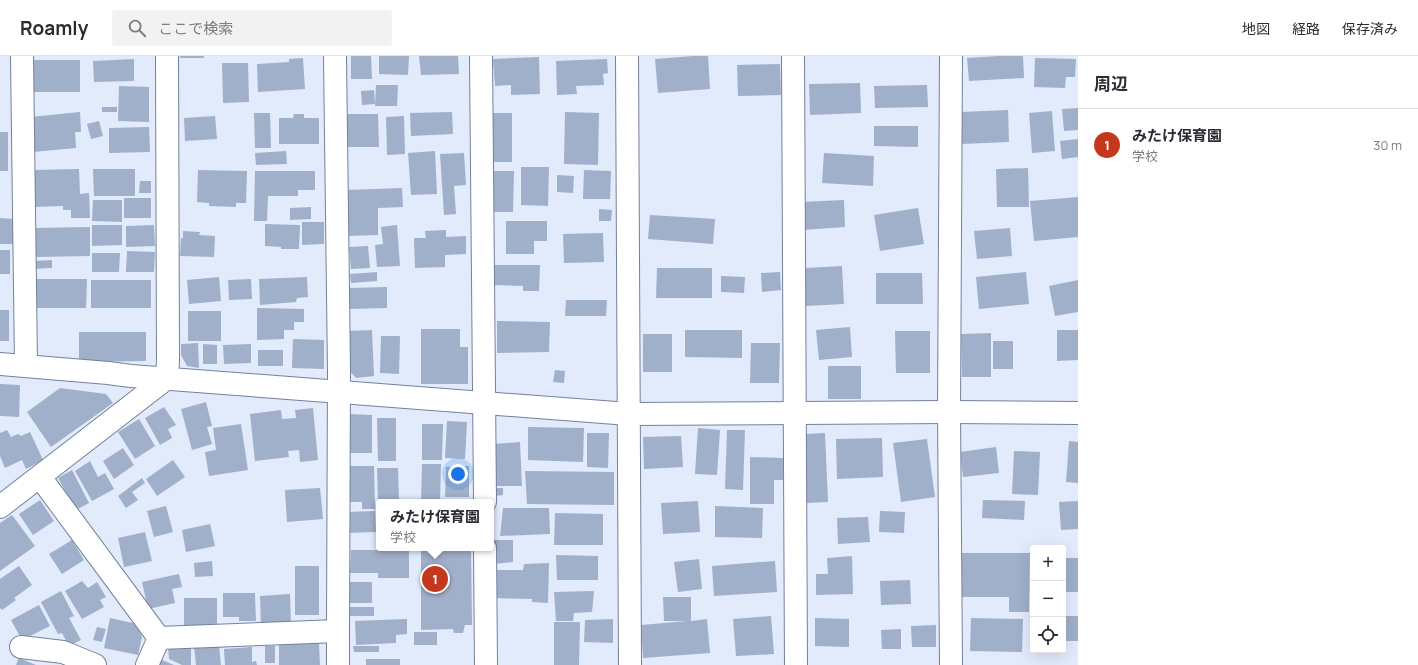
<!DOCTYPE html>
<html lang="ja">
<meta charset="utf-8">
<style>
body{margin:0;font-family:Manrope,"Noto Sans JP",sans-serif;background:#f2f2f3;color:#2b2b33}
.controls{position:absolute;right:12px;bottom:12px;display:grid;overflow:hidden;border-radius:4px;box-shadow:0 4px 16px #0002}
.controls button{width:36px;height:36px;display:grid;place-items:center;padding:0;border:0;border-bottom:1px solid #e1e1e2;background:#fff;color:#2b2b33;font:20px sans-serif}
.you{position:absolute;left:458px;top:418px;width:14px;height:14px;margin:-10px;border:3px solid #fff;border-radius:50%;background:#1a73e8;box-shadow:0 0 0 6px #1a73e833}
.badge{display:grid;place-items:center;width:26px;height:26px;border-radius:50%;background:#c4391e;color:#fff;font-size:13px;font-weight:700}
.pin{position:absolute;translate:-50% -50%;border:2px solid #fff;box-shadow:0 1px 4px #0006}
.popup{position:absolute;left:376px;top:443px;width:118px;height:52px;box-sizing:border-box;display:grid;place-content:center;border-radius:4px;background:#fff;filter:drop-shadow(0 1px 3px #0005);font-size:13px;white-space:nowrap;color:#7c7c81}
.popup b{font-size:15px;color:#2b2b33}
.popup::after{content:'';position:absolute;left:50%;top:100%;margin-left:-8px;border:8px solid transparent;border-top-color:#fff}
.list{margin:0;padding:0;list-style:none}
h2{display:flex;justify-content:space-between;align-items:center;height:52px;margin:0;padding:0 16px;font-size:17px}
h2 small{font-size:13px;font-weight:400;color:#7c7c81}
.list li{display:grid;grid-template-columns:26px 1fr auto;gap:12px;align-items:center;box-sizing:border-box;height:72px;padding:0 16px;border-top:1px solid #e1e1e2}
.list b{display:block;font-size:15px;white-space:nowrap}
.list p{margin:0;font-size:13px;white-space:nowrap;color:#7c7c81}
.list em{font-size:13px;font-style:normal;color:#7c7c81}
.icon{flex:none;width:22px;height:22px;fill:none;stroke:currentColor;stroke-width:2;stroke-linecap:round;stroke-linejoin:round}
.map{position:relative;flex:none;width:1078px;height:609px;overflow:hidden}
header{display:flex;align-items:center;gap:24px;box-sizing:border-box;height:56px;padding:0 20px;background:#fff;border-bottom:1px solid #e1e1e2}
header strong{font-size:19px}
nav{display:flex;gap:22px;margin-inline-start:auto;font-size:14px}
.search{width:280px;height:36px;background:#f2f2f3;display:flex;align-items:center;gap:10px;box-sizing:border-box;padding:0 14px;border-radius:4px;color:#7c7c81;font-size:15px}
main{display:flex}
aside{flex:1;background:#fff}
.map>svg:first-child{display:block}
.building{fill:#a0afca}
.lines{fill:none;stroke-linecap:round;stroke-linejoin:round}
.minor-casing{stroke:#74819b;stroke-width:24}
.minor{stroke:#fff;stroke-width:22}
</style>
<header>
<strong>Roamly</strong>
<div class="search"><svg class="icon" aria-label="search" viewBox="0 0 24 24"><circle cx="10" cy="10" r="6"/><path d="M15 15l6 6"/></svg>ここで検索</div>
<nav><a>地図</a><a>経路</a><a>保存済み</a></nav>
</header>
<main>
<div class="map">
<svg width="1078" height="609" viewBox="0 0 1078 609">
<rect width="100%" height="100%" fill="#e2ebfc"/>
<g class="building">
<rect x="180" y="0" width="24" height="2"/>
<path d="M351,0H371L372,23H351Z"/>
<path d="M379,0H409L408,19L379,18Z"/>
<path d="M419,0H458L459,18L421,19Z"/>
<path d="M693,0H708L710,33L658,37L655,3Z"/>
<path d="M999,0H1023L1024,22L969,25L967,2Z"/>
<path d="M539,1L540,38L511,39V29L495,30L493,3Z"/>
<path d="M303,2L305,33L258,36L257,8L289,6V3Z"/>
<path d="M1035,2L1076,3L1075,21H1066L1065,32L1034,31Z"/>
<path d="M134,3V25L94,26L93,5Z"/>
<path d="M607,3L608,17L603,18L604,29L576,30L577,38L557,39L556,5Z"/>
<rect x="32" y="4" width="48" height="32"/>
<path d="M222,7H248L249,46L223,47Z"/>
<path d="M780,8L781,39L738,40L737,9Z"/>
<path d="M860,27L861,57L810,59L809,28Z"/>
<path d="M376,29H398L397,50H375Z"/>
<path d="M927,29L928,51L875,52L874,30Z"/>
<path d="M119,30L149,31V66L118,65Z"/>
<path d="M374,34L375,48L362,49L361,35Z"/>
<rect x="102" y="51" width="15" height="5"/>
<path d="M1078,52V74L1064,75L1062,53Z"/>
<path d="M1008,54L1009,86L962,88L961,56Z"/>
<path d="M1052,55L1055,95L1032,97L1029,57Z"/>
<path d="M80,56L81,76H75L76,92L33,96L30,61Z"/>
<path d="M452,56L453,78L411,80L410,57Z"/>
<path d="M565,56L599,57L598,109L564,108Z"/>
<path d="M254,57H270L271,92H255Z"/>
<path d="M493,57H512V106H492Z"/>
<path d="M294,58H304V62H319V88H279V62H293Z"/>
<path d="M345,58H378L379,91H345Z"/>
<path d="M215,60L217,83L185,85L184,62Z"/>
<path d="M404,60L405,98L387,99L386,61Z"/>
<path d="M99,65L103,80L91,83L87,68Z"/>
<path d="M874,70H918V91L874,90Z"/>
<path d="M149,71L150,96L109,97V72Z"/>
<rect x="0" y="76" width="8" height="39"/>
<path d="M1078,83V101L1062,103L1060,85Z"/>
<path d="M286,95L287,108L256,109L255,97Z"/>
<path d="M435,95L437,138L411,139L408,97Z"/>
<path d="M464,97L466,129L454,130L456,158L444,159L440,98Z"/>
<path d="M824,97L874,100L873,130L822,127Z"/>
<path d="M521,111H549L548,150L521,149Z"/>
<path d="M1028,112L1029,151H997L996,113Z"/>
<path d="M79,113L80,138L89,137L90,162H71V154H63V150L34,151V114Z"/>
<path d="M93,113H135V140H94Z"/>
<path d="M198,114L247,115L246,147H236V151L209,150V147L197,146Z"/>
<path d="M584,114L611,115L610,143H583Z"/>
<path d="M255,115H315V134H298V140H268L267,165H254Z"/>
<path d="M487,115H514L513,156H487Z"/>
<path d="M557,119L574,120L573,137L557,136Z"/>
<path d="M140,125H151V137H139Z"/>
<path d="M402,132L403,151L378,152V179L347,180L346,134Z"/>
<path d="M1078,141V181L1034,185L1030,145Z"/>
<rect x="124" y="142" width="27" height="20"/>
<path d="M93,144H122V166L92,165Z"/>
<path d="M844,144L845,171L802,174L801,146Z"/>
<path d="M311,151V163L290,164V152Z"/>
<path d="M918,152L924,188L880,195L874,159Z"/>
<path d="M599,153L612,154L611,165H599Z"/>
<path d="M650,159L715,163L713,188L648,183Z"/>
<path d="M0,162L14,163V188H0Z"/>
<path d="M506,165H547V185H534V198H506Z"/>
<path d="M302,166H324V188L302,189Z"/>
<path d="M265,168L300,169L299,193H281V191L265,190Z"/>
<path d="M92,169H122V189L92,190Z"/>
<path d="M154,169L155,190L126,191V170Z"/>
<path d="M397,169L400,210L377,211L375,189L383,188L381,171Z"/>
<path d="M90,171V200L36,201V172Z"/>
<path d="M1010,172L1012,200L977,203L974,175Z"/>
<path d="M446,174V181L466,180V198L445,199V211L415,212L414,182H426L425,175Z"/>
<path d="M183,175L200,176L199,179L215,180L214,201L180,200L181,182H183Z"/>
<path d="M603,177L604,206L564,207L563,178Z"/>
<path d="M368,190L370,212L351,213L349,191Z"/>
<rect x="0" y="194" width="10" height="24"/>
<path d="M127,195L155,196L154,216H126Z"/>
<path d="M92,197H120L119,216H92Z"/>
<path d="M52,204V212L32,213V205Z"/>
<path d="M492,209H540L539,235H523V230L491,229Z"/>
<path d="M842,210L844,248L806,250L805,212Z"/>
<path d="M657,212H712V242H656Z"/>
<path d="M377,216V225L351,227L350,218Z"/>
<path d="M780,216L781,234L762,236L761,217Z"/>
<path d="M1026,216L1029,248L979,253L976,221Z"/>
<path d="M876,217H922L923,248H876Z"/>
<path d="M721,220L745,221L744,237L721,236Z"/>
<path d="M219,221L221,245L189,248L187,224Z"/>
<path d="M307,221L308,241L297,242L296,246L260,249L259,223Z"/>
<path d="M34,223H87L86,252H34Z"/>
<path d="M251,223L252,243L229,244L228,224Z"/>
<rect x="91" y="224" width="60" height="28"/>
<path d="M1078,224V256L1055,260L1049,230Z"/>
<path d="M387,231V252L349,253V232Z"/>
<path d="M566,244H607L606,260H565Z"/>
<path d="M257,252L304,253V266H294V274H284V283L257,284Z"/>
<rect x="0" y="254" width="9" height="31"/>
<rect x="188" y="255" width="33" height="30"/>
<path d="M497,265L550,266L549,296L497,297Z"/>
<path d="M850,271L852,301L819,304L816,274Z"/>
<path d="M421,273H460V291H468V328H421Z"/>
<path d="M372,274L374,320L356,322L348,313L346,275Z"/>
<path d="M685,274H742V302L685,301Z"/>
<path d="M1057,274H1078V304L1057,305Z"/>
<path d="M895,275H930V317H896Z"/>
<path d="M79,276H146V305L79,306Z"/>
<path d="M991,277V321H962L961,278Z"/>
<rect x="643" y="278" width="29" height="38"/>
<path d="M381,280H400L399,318L380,317Z"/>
<path d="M293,283L324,284V313L292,312Z"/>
<rect x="993" y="285" width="20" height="28"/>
<path d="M198,287L199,312L187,310L181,299V288Z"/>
<path d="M751,287H780L779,327H750Z"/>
<path d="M203,288L217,289V308H203Z"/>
<path d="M251,288V307L224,308L223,289Z"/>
<rect x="258" y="294" width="25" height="16"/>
<rect x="828" y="310" width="33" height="33"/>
<path d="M555,314L565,315L564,327L553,326Z"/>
<path d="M0,328L20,329L19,361L0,360Z"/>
<path d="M60,332L106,338L113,347L51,391L27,356Z"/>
<path d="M206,346L212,370L207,371L212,388L192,394L181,353Z"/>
<path d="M164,351L176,369L168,373L172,382L160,389L145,362Z"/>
<path d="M313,352L318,404L300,406L299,394L288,395L289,401L255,405L250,358L281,354L282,363L296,362L295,354Z"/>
<path d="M347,358L372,359V397H346Z"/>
<path d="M377,362H396V405H378Z"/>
<path d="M139,363L155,390L135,403L118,376Z"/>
<path d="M447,365L467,366L465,403L445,402Z"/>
<path d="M241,368L248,414L209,420L205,396L216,394L213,372Z"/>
<path d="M422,368H443L442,404H422Z"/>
<path d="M528,371L584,372L583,406L528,404Z"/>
<path d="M698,372L720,374L717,419L695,418Z"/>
<path d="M7,374L11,381L18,378L21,380L30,376L43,404L26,413L22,404L5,412L0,400V377Z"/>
<path d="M727,374H745L743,434L725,433Z"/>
<path d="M587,377H609L608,412L587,411Z"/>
<path d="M825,377L828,446L806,447L804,378Z"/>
<path d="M681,380L683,411L644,413L643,381Z"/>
<path d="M882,382L883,421L837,423L836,383Z"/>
<path d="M927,383L935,441L901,446L893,387Z"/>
<path d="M1069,385L1078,386V427L1066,426Z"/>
<path d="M520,386L522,430H495L493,388Z"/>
<path d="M996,391L999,417L963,421L960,396Z"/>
<path d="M123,392L134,409L114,423L103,405Z"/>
<path d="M1014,395L1040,396L1038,439L1012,438Z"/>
<path d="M750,401L783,402V424H774V448H750Z"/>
<path d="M173,404L185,421L157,440L146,423Z"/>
<path d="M90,405L98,421L105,417L114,433L92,445L75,415Z"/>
<path d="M422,408H441L440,446H421Z"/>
<path d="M347,410H374L375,453H362V446H348Z"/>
<path d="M469,410V441H445L446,411Z"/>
<path d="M377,412H398L399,446H378Z"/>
<path d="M72,414L89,447L76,454L58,422Z"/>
<path d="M525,415L614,416V449L527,448Z"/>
<path d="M142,422L145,427L132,436L138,444L126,452L118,440Z"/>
<path d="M320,432L323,463L287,466L285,434Z"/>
<path d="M495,432H503V439L496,440Z"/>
<path d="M40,444L54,465L33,479L19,458Z"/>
<path d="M983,444L1025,445L1024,464L982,462Z"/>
<path d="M698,445L700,476L663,478L661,447Z"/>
<path d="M1078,445V473L1061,474L1059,446Z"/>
<path d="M166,450L173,476L154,481L147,455Z"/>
<path d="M715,450L763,452L762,482L715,481Z"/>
<path d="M503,452H549L550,478L500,480Z"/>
<path d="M375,455L376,476L346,477V456Z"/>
<path d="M880,455L905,456L904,477L879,476Z"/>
<path d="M555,457L603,458V489H554Z"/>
<path d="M12,459L35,490L0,515V467Z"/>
<path d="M868,461L870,486L838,488L837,462Z"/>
<path d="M210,468L215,490L186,496L182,474Z"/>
<path d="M145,476L152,505L124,511L118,482Z"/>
<path d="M72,484L84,504L62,518L49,498Z"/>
<path d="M492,484H513V506L493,508Z"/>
<path d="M421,492H471L472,569H465L463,577H454L453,573L421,574Z"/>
<path d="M351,494H409V522H378V517H350Z"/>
<path d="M961,497H1030L1029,556H1009V541H961Z"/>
<path d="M556,499L598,500V524H557Z"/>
<path d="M852,500L853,538L816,539V518H828L827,502Z"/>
<rect x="1063" y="502" width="15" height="34"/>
<path d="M699,503L702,533L678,536L674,506Z"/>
<path d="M212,505L213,520L195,521L194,507Z"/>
<path d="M775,505L777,536L714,540L712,510Z"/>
<path d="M549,507L548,547L532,546V543L492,542L494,514H523L524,508Z"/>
<path d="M19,510L32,529L14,542L16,544L2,554L0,552V523Z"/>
<rect x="295" y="510" width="24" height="49"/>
<path d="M179,518L182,531L172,533L175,547L148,553L142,526Z"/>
<path d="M910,524L911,548L881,549L880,525Z"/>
<path d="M82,525L88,532L97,526L106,541L100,544L104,551L82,563L65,535Z"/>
<rect x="348" y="526" width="24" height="21"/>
<path d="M61,535L74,560L69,562L81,584L69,590L62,577L58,578L41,546Z"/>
<path d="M594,535L592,556L574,557L573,565H556L554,536Z"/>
<path d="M223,537H255L256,565H239V561H223Z"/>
<path d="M290,538L291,569L261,571L260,540Z"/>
<path d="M663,541H691V565L707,563L710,597L643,602L641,569L687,565H664Z"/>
<rect x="184" y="542" width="33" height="28"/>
<path d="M39,549L50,570L22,584L11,564Z"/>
<rect x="349" y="551" width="25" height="9"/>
<path d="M771,560L774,598L736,600L733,563Z"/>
<path d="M1031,560H1033V585H1030Z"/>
<rect x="1063" y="560" width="15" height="25"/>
<path d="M110,562L137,568L142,581L138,599L104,592Z"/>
<path d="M815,562L849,563V591L815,590Z"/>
<path d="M971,562L1023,563L1022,596L970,595Z"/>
<path d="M407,563V578L396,579V587L356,589L355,565Z"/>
<path d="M613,563V587L584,586L585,564Z"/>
<path d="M554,566H580L579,609H554Z"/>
<path d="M936,569V591H912L911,570Z"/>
<path d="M97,571L106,573L102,586L93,584Z"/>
<path d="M901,573V593H882L881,574Z"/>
<rect x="414" y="576" width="23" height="13"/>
<path d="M319,587L320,609H279V588Z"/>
<path d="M219,589L221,609H196L194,591Z"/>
<rect x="265" y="590" width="10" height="17"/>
<path d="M353,590H379V596H354Z"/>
<path d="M168,591H191V609H182L169,603Z"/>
<path d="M252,591V606L256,605L257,609H225L224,593Z"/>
<path d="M19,602L36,609H16Z"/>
<path d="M160,603L174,609H158Z"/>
<rect x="366" y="603" width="34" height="6"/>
</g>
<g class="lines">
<defs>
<g id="minor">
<path d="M22,0L26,310"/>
<path d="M335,0L339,316L338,575V609"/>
<path d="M481,0L485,446"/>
<path d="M627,0L630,609"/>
<path d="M793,0L796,609"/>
<path d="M951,0L949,356L951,609"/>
<path d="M0,308L108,317L131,320L629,358L949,356L1078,357"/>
<path d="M40,421L159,582"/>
<path d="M0,451L167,322L168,304L167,0"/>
<path d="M485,492L486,609"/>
<path d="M21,591L63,596L95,609"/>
<path d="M147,609L159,582L338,575"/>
</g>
</defs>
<use href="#minor" class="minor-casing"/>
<use href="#minor" class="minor"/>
</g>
</svg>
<div class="controls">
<button>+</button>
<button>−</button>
<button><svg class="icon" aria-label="locate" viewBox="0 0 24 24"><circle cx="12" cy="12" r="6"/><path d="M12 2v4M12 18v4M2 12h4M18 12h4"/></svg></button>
</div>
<div class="you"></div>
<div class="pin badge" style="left:435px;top:523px">1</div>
<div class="popup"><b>みたけ保育園</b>学校</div>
</div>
<aside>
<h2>周辺<small></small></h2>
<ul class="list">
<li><span class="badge">1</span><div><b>みたけ保育園</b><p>学校</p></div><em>30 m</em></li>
</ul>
</aside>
</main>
